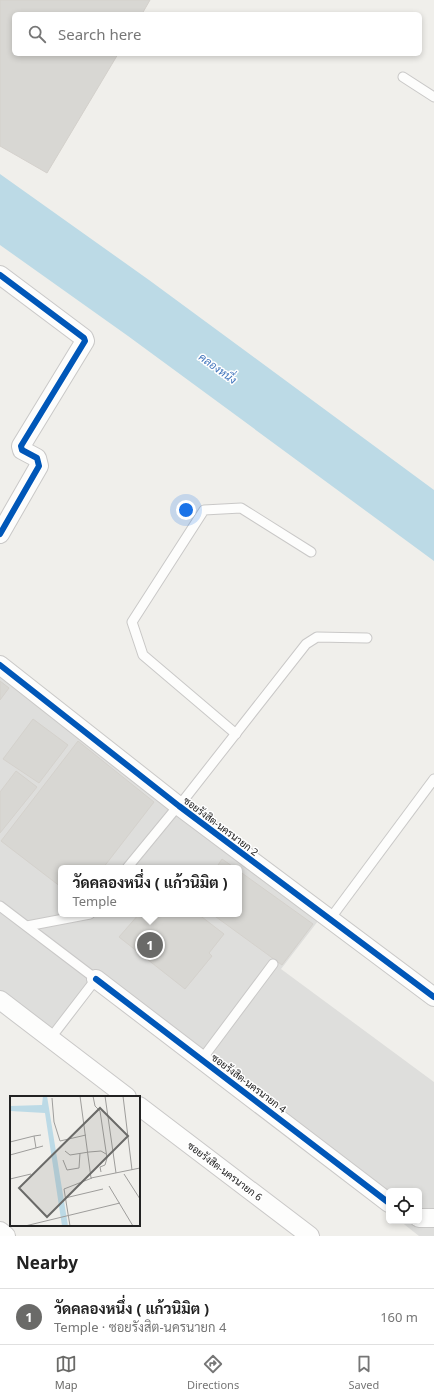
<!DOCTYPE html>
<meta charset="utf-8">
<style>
body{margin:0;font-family:"Noto Sans",Sarabun,sans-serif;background:#f6f6f6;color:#222}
.controls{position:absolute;right:12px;bottom:12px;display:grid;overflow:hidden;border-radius:6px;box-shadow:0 2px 6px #0003}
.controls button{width:36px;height:36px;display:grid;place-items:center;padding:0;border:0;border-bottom:1px solid #e0e0e0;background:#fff;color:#222;font:20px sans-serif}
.you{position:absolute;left:186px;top:510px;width:14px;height:14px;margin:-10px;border:3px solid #fff;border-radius:50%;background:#1a73e8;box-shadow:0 0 0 6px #1a73e833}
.badge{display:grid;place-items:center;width:26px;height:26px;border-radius:50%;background:#6a6a68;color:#fff;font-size:13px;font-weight:700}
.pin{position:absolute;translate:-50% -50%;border:2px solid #fff;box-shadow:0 1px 4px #0006}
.popup{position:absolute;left:58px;top:865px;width:184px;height:52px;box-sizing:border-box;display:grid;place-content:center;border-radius:6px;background:#fff;filter:drop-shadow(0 1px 3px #0005);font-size:13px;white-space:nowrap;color:#767676}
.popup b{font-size:15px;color:#222}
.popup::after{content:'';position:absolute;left:50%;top:100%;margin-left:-8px;border:8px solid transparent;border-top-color:#fff}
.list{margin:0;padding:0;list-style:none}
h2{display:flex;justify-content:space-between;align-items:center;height:52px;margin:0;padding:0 16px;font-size:17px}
h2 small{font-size:13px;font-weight:400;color:#767676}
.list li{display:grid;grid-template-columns:26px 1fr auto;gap:12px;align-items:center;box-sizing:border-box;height:56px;padding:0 16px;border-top:1px solid #e0e0e0}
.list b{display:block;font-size:15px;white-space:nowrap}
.list p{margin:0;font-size:13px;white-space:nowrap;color:#767676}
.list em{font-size:13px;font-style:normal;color:#767676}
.icon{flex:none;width:22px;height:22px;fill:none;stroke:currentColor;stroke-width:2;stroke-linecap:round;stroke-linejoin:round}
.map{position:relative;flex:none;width:434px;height:1236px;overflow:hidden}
.search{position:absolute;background:#fff;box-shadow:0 2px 6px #0003;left:12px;right:12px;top:12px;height:44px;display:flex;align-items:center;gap:10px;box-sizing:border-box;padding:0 14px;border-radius:6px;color:#767676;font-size:15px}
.sheet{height:108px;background:#fff}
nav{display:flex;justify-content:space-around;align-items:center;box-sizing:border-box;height:56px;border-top:1px solid #e0e0e0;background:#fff;font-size:11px;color:#767676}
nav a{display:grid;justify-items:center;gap:2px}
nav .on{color:#6a6a68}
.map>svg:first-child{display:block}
.religious{fill:#dededc;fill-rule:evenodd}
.water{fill:#bcdae6}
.building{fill:#d8d7d3;stroke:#d4d1cc}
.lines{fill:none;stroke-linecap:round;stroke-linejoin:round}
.lane-casing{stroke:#c9c8c7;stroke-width:11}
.street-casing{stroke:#c9c8c7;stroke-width:20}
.lane{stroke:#fdfdfc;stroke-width:9}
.street{stroke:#fdfdfc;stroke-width:18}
.cycleway-casing{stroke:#fff;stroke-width:8}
.cycleway{stroke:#0057b8;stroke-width:6}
.labels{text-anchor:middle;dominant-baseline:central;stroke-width:3;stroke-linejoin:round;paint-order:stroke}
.street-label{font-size:10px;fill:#222;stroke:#fff}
.water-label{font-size:11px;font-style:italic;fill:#4376bd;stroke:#fff}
.inset-road{fill:none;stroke:#9e9d9b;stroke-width:1}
.view{fill:#6a6a68;fill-opacity:0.15;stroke:#6a6a68;stroke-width:2}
.inset-edge{fill:none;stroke:#222;stroke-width:2}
</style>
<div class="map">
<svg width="434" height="1236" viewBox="0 0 434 1236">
<rect width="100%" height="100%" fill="#f0efeb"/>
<path class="religious" d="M0,676L318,921L281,969L434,1082V1236H419L400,1221H419V1191H389V1213L95,988L58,1038L0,993ZM61,868H239V914H61Z"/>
<path class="water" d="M0,174L149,280L434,490V561L128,336L0,245Z"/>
<g class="building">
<path d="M0,0H150L142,14H14V54H118L47,173L0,146Z"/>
<path d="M0,681L9,688L0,700Z"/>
<path d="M33,719L68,745L39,783L3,759Z"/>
<path d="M78,741L154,802L103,868H61V887L1,841Z"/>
<path d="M16,771L37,787L0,833V792Z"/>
<path d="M222,859L235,868H216Z"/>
<path d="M239,871L313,924L282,965L212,914H239Z"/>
<path d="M139,914H198L224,934L209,953L212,956L185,989L119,937Z"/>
</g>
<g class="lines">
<defs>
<g id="lane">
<path d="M403,77L434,97"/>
<path d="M236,734L143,655L132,622L204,510L241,508L311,552"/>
<path d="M179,806L306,644L317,637L367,638"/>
<path d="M127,868L173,812"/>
<path d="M0,906L96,979L56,1031"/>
<path d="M330,919L434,779"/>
<path d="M27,926L90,914"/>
<path d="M202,1059L273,964"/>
</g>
<g id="street">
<path d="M0,275L84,338L85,341L21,446L22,450L37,458L39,466L0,534"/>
<path d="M0,665L179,806L434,997"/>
<path d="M96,979L389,1203"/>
<path d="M0,1000L127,1097"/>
<path d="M139,1106L310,1236"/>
<path d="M419,1218H434"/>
<path d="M0,1231L6,1236"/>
</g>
</defs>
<use href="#lane" class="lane-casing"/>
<use href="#street" class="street-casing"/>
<use href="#lane" class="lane"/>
<use href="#street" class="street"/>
<defs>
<g id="cycleway">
<path d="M0,275L84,338L85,341L21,446L22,450L37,458L39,466L0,534"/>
<path d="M0,665L179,806L434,997"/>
<path d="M96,979L389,1203"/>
</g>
</defs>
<use href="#cycleway" class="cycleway-casing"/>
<use href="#cycleway" class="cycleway"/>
</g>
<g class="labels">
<g class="street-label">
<text transform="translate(221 826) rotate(37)">ซอยรังสิต-นครนายก 2</text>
<text transform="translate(249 1083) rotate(37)">ซอยรังสิต-นครนายก 4</text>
<text transform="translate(225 1171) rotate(37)">ซอยรังสิต-นครนายก 6</text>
</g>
<g class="water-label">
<text transform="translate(218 368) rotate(36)">คลองหนึ่ง</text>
</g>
</g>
<g transform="translate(10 1096)">
<rect width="130" height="130" fill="#f0efeb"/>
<path d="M33,0H37L58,130H52L35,17L0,15V10L32,9Z" fill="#bcdae6"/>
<path class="inset-road" d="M70,0L81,82L130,72M83,0L85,10L90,15L97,62L95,69L90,71L91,76M95,0L106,77M113,0L122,74M42,2L44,26L50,45L76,39M0,46L24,40M26,52L24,40L31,39M55,55L60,59L79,56M79,56L91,55L96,58M0,59L33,50M53,64L57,74L69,72L70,57M114,78L130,103M0,83L21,78M99,90L123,130M55,102L93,93M15,130L110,107M60,130L54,93L82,82"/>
<path class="view" d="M90,12L118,40L37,121L9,92Z"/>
<rect width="130" height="130" class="inset-edge"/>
</g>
</svg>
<div class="controls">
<button><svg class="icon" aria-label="locate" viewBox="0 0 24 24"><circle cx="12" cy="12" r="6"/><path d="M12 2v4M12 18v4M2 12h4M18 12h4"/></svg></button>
</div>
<div class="you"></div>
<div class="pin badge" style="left:150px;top:945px">1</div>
<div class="popup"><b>วัดคลองหนึ่ง ( แก้วนิมิต )</b>Temple</div>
<div class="search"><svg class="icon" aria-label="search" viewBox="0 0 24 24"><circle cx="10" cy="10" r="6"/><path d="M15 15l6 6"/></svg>Search here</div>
</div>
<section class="sheet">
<h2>Nearby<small></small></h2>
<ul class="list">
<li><span class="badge">1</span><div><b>วัดคลองหนึ่ง ( แก้วนิมิต )</b><p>Temple · ซอยรังสิต-นครนายก 4</p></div><em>160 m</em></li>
</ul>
</section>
<nav>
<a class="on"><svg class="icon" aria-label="map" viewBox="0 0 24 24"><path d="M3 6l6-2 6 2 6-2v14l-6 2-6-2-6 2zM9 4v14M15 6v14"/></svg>Map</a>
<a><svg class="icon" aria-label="directions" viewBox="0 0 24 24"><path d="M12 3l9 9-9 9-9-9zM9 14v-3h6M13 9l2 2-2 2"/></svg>Directions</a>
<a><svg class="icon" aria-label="saved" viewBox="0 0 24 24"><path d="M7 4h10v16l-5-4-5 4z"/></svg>Saved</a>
</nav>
